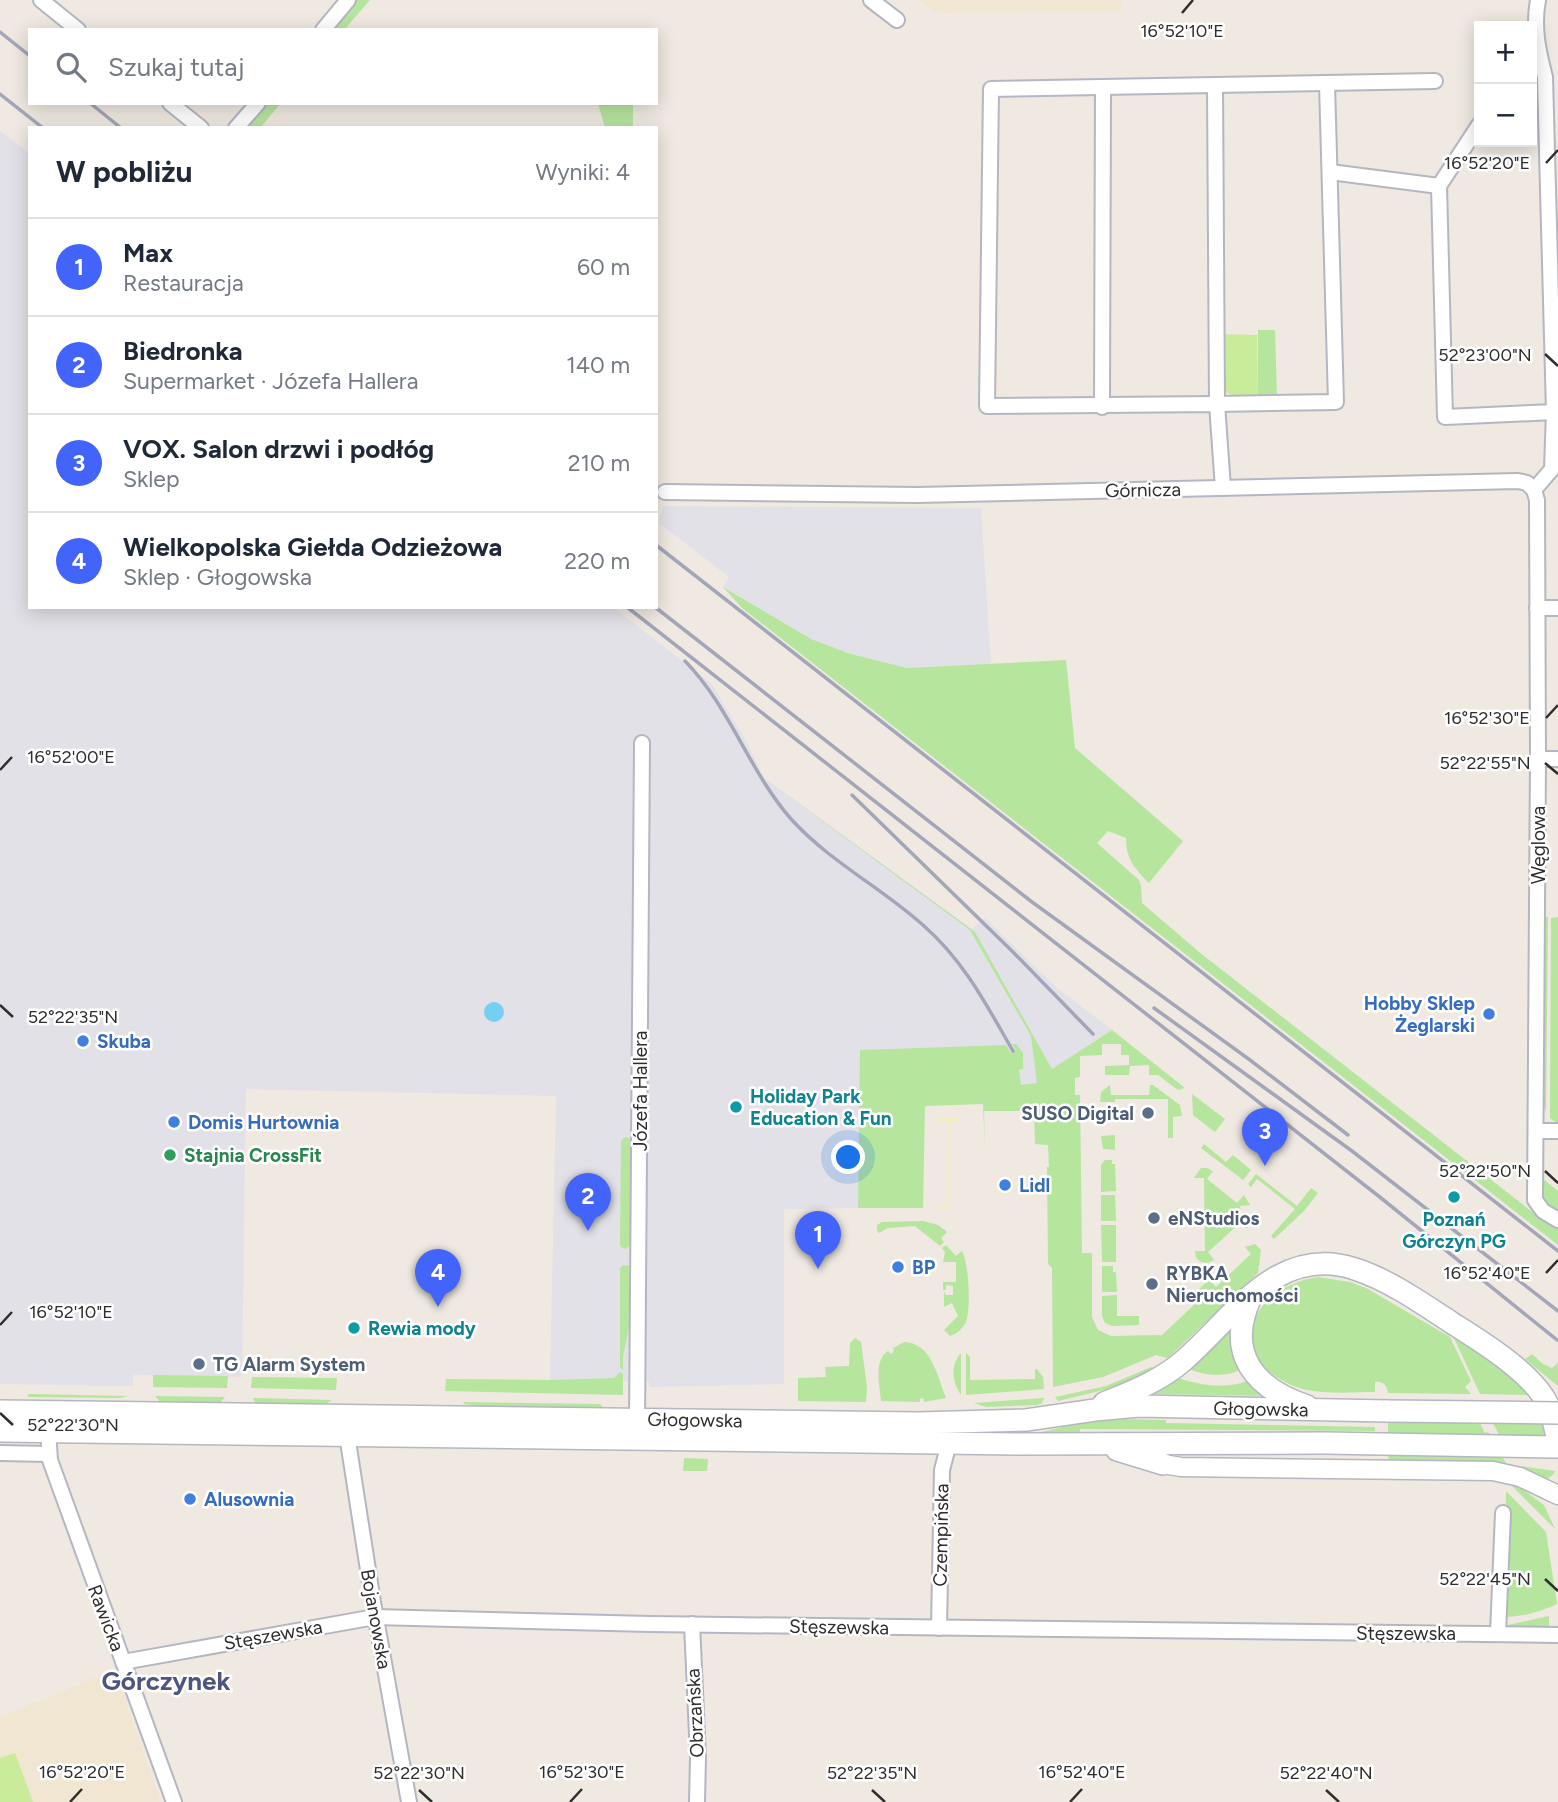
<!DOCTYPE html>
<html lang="pl">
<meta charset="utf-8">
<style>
body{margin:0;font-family:Figtree,sans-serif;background:#f6f6f7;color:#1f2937}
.controls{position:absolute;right:21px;top:21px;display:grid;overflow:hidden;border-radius:0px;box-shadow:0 4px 18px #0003}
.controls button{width:63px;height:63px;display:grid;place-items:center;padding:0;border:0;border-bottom:2px solid #e0e1e3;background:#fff;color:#1f2937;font:35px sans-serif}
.you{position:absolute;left:849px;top:1158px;width:24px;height:24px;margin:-18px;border:5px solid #fff;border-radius:50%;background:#1a73e8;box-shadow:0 0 0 10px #1a73e833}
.badge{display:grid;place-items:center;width:46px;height:46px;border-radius:50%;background:#4264fb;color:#fff;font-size:23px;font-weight:700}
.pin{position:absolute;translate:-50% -58px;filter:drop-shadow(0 2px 4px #0008)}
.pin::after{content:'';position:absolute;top:37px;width:24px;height:21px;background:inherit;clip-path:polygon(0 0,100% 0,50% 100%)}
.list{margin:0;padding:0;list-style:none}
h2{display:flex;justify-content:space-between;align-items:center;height:91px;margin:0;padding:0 28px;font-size:30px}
h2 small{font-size:23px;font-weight:400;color:#747a83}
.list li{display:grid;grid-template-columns:46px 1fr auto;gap:21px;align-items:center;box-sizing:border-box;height:98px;padding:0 28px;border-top:2px solid #e0e1e3}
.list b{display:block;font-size:26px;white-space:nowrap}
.list p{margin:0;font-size:23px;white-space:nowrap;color:#747a83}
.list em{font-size:23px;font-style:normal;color:#747a83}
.icon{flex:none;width:38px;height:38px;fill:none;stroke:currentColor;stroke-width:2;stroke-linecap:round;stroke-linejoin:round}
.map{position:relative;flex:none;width:1558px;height:1802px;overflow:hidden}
.search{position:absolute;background:#fff;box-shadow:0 4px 18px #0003;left:28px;top:28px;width:630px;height:77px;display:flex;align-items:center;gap:18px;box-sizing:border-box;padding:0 24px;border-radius:0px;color:#747a83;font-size:26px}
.panel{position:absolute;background:#fff;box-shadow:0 4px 18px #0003;left:28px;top:126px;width:630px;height:483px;border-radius:0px}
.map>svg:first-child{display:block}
.industrial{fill:#e3e1e8}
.education{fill:#f0e6d1}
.green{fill:#b6e59e}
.sand{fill:#f3ecc5}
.pitch{fill:#c9ec9a}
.water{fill:#75cff0}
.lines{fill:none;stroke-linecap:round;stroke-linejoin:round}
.minor-casing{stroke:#b4b7c1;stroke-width:18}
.tertiary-casing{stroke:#b4b7c1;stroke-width:21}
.secondary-casing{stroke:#b4b7c1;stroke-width:24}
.minor{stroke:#fff;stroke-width:14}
.tertiary{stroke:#fff;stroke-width:18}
.secondary{stroke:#fff;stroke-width:21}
.rail{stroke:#a3a6b8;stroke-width:3.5}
.secondary-bridge-casing{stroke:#b4b7c1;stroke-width:24;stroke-linecap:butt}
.secondary-bridge{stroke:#fff;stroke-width:21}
.ticks{fill:none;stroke:#2e2e2e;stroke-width:2.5}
.shop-dot{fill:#3f7fe0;stroke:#fff;stroke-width:2.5}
.culture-dot{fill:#0f9aa8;stroke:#fff;stroke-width:2.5}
.service-dot{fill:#5c6f8a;stroke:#fff;stroke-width:2.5}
.leisure-dot{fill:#2e9e5b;stroke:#fff;stroke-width:2.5}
.labels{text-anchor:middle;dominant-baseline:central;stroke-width:5;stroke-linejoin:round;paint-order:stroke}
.street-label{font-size:19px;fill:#2e2e2e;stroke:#fff}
.shop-label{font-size:19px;font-weight:bold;fill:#366cbe;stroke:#fff;text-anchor:start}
.culture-label{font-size:19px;font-weight:bold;fill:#0d838f;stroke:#fff;text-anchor:start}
.service-label{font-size:19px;font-weight:bold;fill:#4e5e75;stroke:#fff;text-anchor:start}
.leisure-label{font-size:19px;font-weight:bold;fill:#27864d;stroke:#fff;text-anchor:start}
.district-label{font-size:26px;font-weight:bold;fill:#4d5680;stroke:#fff}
.ticks-label{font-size:18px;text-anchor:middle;fill:#2e2e2e;stroke:#fff;stroke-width:5;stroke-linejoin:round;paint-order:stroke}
</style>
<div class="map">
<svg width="1558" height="1802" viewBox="0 0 1558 1802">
<rect width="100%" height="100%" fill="#efe9e1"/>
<g class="industrial">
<path d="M0,131L30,154V607H613L711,683L745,739L764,778L972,929L985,918L1057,988L1112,1030L1053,1070V1099L861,1050L858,1208L784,1209V1384L649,1387V1382L550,1380L556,1096L246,1089L242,1377L133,1375V1386L0,1384Z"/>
<path d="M663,506L981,508L991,664L907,668L851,654L811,639L723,587L729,577L659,523Z"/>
</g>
<g class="education">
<path d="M918,0H1122L1121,12L936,13Z"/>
<path d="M115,1670L160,1802H0V1717Z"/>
</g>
<g class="green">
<path d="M356,0H370L344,30H330Z"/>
<path d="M267,103H281L260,128H246Z"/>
<path d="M598,103H633V128H605Z"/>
<path d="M1258,330H1275L1277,397L1258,398Z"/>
<path d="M723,587L811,639L851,654L907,668L1066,660L1075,748L1183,841L1149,883C1135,869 1126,859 1126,838L1108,831L1097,843L1139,880L1141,886L1142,903L1199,952L1535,1214L1558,1228V1245L742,608Z"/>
<path d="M760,775L975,932L1052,1069L1112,1030L1185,1088L1178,1090L1158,1075H1149V1065L1130,1066L1129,1075H1105V1066L1129,1065V1055H1121V1044H1102V1055L1080,1056V1077L1075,1078V1095H1080L1082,1253H1092V1317L1098,1330L1111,1336L1162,1335L1195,1304L1200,1288L1209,1280L1216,1287L1251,1254L1245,1247L1255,1244L1261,1250L1258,1273L1170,1356L1167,1358L1156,1355L1103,1377L1053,1387L1052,1268L1048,1264L1047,1167H1049L1048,1145L1035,1144L1034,1111H984L985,1151L983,1104L925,1106L923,1208H858L860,1050L1006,1045L1011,1053L1016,1050L1012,1044H1016L1023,1053V1069L1019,1070L1021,1085L1037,1083L1031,1036L970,930Z"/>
<path d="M1543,916L1548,917L1546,1112L1542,1100Z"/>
<path d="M1558,917V1124L1550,1118L1551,918Z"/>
<path d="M1110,1085L1111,1095H1149L1150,1085H1153L1180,1105L1182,1116L1173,1117V1138H1168V1099H1115V1102H1100L1101,1092Z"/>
<path d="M1192,1094L1225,1119L1215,1132L1193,1115Z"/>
<path d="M1115,1135V1150L1103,1149L1101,1136Z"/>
<path d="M625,1137L630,1139V1245L626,1249L621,1247L620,1244L621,1141Z"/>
<path d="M1204,1144L1226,1162L1233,1155L1251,1170L1243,1180L1201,1148Z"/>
<path d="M1105,1160H1112V1164H1115L1116,1191L1101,1192V1165Z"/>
<path d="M1201,1168H1207L1213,1171L1207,1179L1237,1203L1244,1195L1250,1205L1240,1206L1241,1220H1251L1247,1229L1240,1223L1208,1252L1214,1260L1208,1263L1201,1262L1196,1258L1195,1251H1205L1204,1178H1194Z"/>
<path d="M1256,1174L1297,1206L1311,1188L1318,1193L1304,1211L1274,1239L1271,1236L1295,1209L1257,1179L1251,1187L1248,1184Z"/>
<path d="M1542,1178L1558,1191V1213L1543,1199Z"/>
<path d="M1101,1195H1115L1116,1221H1101Z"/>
<path d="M923,1221L938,1225L947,1232L941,1238L944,1242L940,1246L915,1226L888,1228L879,1233L877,1231V1225L882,1222Z"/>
<path d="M1101,1225H1116V1262H1102Z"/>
<path d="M946,1245L956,1256L962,1251C969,1263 971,1309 966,1322C962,1329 957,1334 950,1336L944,1330L958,1316L952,1303L944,1307V1292L946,1295H953V1286L946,1285V1290H943V1282H956V1262H943L945,1252L942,1248Z"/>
<path d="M623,1265L629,1266V1327L623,1356V1370L620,1367V1268Z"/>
<path d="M1102,1266H1113V1272H1116L1117,1292H1102Z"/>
<path d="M1318,1277L1350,1282L1368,1289L1450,1337L1471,1381L1465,1387L1471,1394L1388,1393C1387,1385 1383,1381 1375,1382V1392C1347,1392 1315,1396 1289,1384C1219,1350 1255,1286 1318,1277Z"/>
<path d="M1117,1295V1316H1139V1325L1112,1326L1105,1323L1102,1316V1296Z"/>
<path d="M1231,1325L1232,1347L1241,1369C1226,1378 1203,1376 1187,1368Z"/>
<path d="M1453,1336L1506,1373L1529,1395L1480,1394Z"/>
<path d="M855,1338L861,1342L867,1387L866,1402L798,1401V1378L826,1377L825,1367L849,1366L850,1343Z"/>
<path d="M904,1342C932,1343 937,1376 946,1398L924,1402L923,1398L920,1399V1402L881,1401C880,1385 873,1361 888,1351L891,1354L894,1351L893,1348Z"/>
<path d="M961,1353V1395C952,1382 950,1365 961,1353Z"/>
<path d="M966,1353L970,1357V1380L1035,1379V1369H1037L1043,1377L1044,1389L966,1395Z"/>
<path d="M1532,1354L1543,1364L1552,1368L1557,1364L1558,1361V1386L1525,1359Z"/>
<path d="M1151,1367L1158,1369L1116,1387L1058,1401L1055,1397L1106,1386Z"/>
<path d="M620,1372L623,1374V1395L445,1391L446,1379L550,1380L614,1378Z"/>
<path d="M153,1375L228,1376L227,1388L153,1387Z"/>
<path d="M252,1377L337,1378L336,1390L251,1388Z"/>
<path d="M1176,1377C1196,1385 1229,1390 1249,1380L1267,1396L1154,1394Z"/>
<path d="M28,1394L128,1396L120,1398L28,1397Z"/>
<path d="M155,1396L225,1397L219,1404L161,1403Z"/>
<path d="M253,1398L332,1400L323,1406L256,1404Z"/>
<path d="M1044,1398L1042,1403L1038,1405L986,1407L974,1403Z"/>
<path d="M463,1402L600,1404L604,1409H498L464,1404Z"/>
<path d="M1122,1419L1166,1420V1423L1375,1427V1431L1080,1429V1433H1038L1079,1423Z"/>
<path d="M1388,1422L1480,1423L1485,1433L1488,1432L1490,1435L1388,1434Z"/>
<path d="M1493,1423L1543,1424L1547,1436L1499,1435Z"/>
<path d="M1388,1455L1503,1458L1506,1463L1505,1465L1389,1462Z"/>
<path d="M684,1458L708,1459L707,1471H683Z"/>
<path d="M1521,1466L1555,1471L1554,1474L1546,1480L1519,1468Z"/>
<path d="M1514,1483L1544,1505L1555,1529L1512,1486Z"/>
<path d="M1506,1491L1546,1532L1557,1604C1541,1612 1521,1617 1504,1617Z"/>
<path d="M1549,1616V1629L1511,1628L1508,1625Z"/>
</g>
<path class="sand" d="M938,1117L960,1118V1121L950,1122V1208H937V1205L948,1204L947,1122L937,1121Z"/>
<g class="pitch">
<path d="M1221,334L1257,335L1258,398H1237L1221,389Z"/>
<path d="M15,1753L33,1802H0V1758Z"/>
</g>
<circle class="water" cx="494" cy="1012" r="10"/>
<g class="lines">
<defs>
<g id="minor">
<path d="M41,0L78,30"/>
<path d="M871,0L897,20"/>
<path d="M323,30L348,0"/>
<path d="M1215,85L1217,404L1336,402L1327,84"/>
<path d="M170,103L201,128"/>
<path d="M236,128L258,103"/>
<path d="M1330,172L1439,186"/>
<path d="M1439,186L1445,417L1554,412L1545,77C1538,50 1533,27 1538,0"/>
<path d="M1439,186L1479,125"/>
<path d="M1102,407L1103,88"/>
<path d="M1223,488L1217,404L987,406L991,89L1435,81"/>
<path d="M1534,490L1537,500L1538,759L1535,1200L1543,1211L1558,1220"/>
<path d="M1534,490L1552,469L1554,412H1558"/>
<path d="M665,492L917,495L1518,481L1527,483L1534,490"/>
<path d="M1537,608H1558"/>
<path d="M1538,759H1558"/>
<path d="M1537,1131H1558"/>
<path d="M637,1427L642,743"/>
<path d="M48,1431L50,1460L174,1802"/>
<path d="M347,1435L373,1602L409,1802"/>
<path d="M0,1453L48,1454"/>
<path d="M692,1624L698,1757L697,1802"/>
<path d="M939,1628L942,1470L949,1443"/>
<path d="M1498,1634L1503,1513"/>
<path d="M123,1662L375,1617L650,1624L1558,1635"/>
</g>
<path id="tertiary" d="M1163,1464L1181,1467L1493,1471L1520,1477L1558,1495"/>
<g id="secondary">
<path d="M1250,1299C1226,1354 1254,1388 1307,1406"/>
<path d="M1104,1403C1131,1392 1160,1381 1183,1361C1233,1318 1277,1243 1355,1269C1389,1280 1422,1303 1452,1323C1482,1342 1533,1373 1548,1405C1553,1416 1555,1429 1558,1441"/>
<path d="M0,1411L918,1423L1026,1420L1095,1410L1139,1406L1388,1411"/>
<path d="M0,1431L1021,1444L1325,1443L1558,1447"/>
<path d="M1117,1450L1163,1464"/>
</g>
</defs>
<use href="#minor" class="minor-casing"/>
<use href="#tertiary" class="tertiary-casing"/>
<use href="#secondary" class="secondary-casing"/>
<use href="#minor" class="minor"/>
<use href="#tertiary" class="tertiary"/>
<use href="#secondary" class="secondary"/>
<g class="rail">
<path d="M0,32L30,56"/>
<path d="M0,94L43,128"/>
<path d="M90,103L121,128"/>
<path d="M656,545L1558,1251"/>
<path d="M627,607L1381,1198L1557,1340"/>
<path d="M655,607L1032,902L1250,1060L1348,1135"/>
<path d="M685,661C730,707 749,771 791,819C830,862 882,888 924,926C964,961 987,1006 1013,1051"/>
<path d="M852,795L1012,951L1093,1034"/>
<path d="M1154,1008L1352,1151L1558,1311"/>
</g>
<defs>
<path id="secondary-bridge" d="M1388,1411L1558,1413"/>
</defs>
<use href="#secondary-bridge" class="secondary-bridge-casing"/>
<use href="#secondary-bridge" class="secondary-bridge"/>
</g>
<path class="ticks" d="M1182,13L1193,0M1546,163L1558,150M1545,354L1558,366M1546,718L1558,705M1545,763L1558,774M0,770L12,757M0,1005L13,1017M1545,1171L1558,1183M1546,1273L1558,1260M0,1325L12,1312M0,1413L13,1425M1545,1579L1558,1591M419,1790L432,1802M872,1790L885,1802M1326,1790L1339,1802M70,1802L82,1789M570,1802L582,1789M1070,1802L1082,1789"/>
<g class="shop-dot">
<circle cx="1489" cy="1014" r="7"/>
<circle cx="83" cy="1041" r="7"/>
<circle cx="174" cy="1122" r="7"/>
<circle cx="1005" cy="1185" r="7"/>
<circle cx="898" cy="1267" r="7"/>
<circle cx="190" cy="1499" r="7"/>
</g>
<g class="culture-dot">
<circle cx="736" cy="1107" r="7"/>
<circle cx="1454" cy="1197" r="7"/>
<circle cx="354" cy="1328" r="7"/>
</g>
<g class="service-dot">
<circle cx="1148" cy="1113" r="7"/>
<circle cx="1154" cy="1218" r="7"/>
<circle cx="1152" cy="1284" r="7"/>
<circle cx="199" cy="1364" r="7"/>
</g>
<circle class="leisure-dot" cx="170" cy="1155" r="7"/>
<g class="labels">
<g class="street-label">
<text transform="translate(1143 490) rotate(-1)">Górnicza</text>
<text transform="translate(1538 845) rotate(-90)">Węglowa</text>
<text transform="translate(640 1091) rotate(-90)">Józefa Hallera</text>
<text transform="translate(1261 1409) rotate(1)">Głogowska</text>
<text transform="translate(695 1420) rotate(1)">Głogowska</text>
<text transform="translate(941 1535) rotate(-89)">Czempińska</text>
<text transform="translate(106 1618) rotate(69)">Rawicka</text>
<text transform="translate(376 1619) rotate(80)">Bojanowska</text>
<text transform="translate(839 1627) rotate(1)">Stęszewska</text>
<text x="1406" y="1633">Stęszewska</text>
<text transform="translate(273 1635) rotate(-10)">Stęszewska</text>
<text transform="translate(695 1713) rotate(-93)">Obrzańska</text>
</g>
<g class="shop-label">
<text x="1475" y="1003" text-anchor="end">Hobby Sklep<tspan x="1475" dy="22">Żeglarski</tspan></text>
<text x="97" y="1041">Skuba</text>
<text x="188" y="1122">Domis Hurtownia</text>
<text x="1019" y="1185">Lidl</text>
<text x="912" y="1267">BP</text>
<text x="204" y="1499">Alusownia</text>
</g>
<g class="culture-label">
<text x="750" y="1096">Holiday Park<tspan x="750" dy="22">Education &amp; Fun</tspan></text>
<text x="1454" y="1219" text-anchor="middle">Poznań<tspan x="1454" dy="22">Górczyn PG</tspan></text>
<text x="368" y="1328">Rewia mody</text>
</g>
<g class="service-label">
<text x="1134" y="1113" text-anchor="end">SUSO Digital</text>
<text x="1168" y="1218">eNStudios</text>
<text x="1166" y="1273">RYBKA<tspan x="1166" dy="22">Nieruchomości</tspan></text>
<text x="213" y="1364">TG Alarm System</text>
</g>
<g class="leisure-label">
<text x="184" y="1155">Stajnia CrossFit</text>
</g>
<g class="district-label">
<text x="166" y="1681">Górczynek</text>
</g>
</g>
<g class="ticks-label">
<text x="1182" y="37">16°52'10"E</text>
<text x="1487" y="169">16°52'20"E</text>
<text x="1485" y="361">52°23'00"N</text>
<text x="1487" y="724">16°52'30"E</text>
<text x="71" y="763">16°52'00"E</text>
<text x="1485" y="769">52°22'55"N</text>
<text x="73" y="1023">52°22'35"N</text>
<text x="1485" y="1177">52°22'50"N</text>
<text x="1487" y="1279">16°52'40"E</text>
<text x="71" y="1318">16°52'10"E</text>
<text x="73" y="1431">52°22'30"N</text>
<text x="1485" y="1585">52°22'45"N</text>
<text x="82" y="1778">16°52'20"E</text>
<text x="582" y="1778">16°52'30"E</text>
<text x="1082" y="1778">16°52'40"E</text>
<text x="419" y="1779">52°22'30"N</text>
<text x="872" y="1779">52°22'35"N</text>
<text x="1326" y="1779">52°22'40"N</text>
</g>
</svg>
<div class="controls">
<button>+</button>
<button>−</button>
</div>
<div class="you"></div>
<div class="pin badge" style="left:818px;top:1269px">1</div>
<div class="pin badge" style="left:588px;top:1231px">2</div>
<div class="pin badge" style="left:1265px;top:1166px">3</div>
<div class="pin badge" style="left:438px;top:1307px">4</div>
<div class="search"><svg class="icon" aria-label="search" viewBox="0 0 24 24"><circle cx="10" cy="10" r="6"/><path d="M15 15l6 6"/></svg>Szukaj tutaj</div>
<section class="panel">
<h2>W pobliżu<small>Wyniki: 4</small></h2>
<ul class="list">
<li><span class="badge">1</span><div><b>Max</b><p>Restauracja</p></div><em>60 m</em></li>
<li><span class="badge">2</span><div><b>Biedronka</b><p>Supermarket · Józefa Hallera</p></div><em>140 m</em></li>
<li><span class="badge">3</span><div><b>VOX. Salon drzwi i podłóg</b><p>Sklep</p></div><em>210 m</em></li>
<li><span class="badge">4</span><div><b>Wielkopolska Giełda Odzieżowa</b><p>Sklep · Głogowska</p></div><em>220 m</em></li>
</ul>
</section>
</div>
